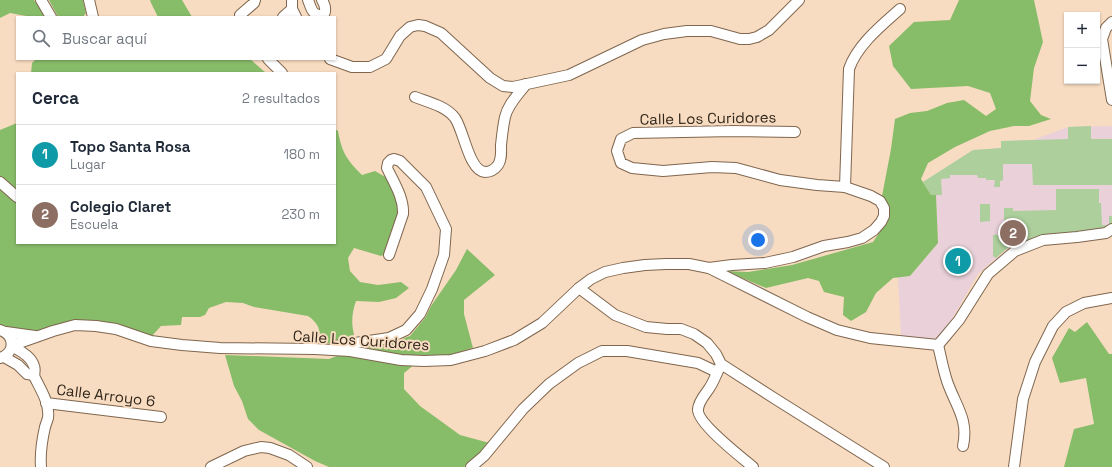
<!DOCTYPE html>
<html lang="es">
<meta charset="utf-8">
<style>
body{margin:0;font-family:"Space Grotesk",sans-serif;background:#f6f6f7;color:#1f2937}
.controls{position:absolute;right:12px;top:12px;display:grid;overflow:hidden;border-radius:0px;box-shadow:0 1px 3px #0004}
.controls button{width:36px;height:36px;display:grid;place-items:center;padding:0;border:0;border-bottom:1px solid #e0e1e3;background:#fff;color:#1f2937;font:20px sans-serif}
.you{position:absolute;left:758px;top:240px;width:14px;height:14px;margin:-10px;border:3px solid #fff;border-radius:50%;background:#1a73e8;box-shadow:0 0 0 6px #1a73e833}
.badge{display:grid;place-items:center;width:26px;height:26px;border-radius:50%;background:#ad3183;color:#fff;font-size:13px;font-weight:700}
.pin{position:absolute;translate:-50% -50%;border:2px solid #fff;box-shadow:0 1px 4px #0006}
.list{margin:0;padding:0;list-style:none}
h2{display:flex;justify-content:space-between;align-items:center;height:52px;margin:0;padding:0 16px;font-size:17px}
h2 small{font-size:13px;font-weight:400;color:#747a83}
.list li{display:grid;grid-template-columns:26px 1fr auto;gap:12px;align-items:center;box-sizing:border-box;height:60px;padding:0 16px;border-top:1px solid #e0e1e3}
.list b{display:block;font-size:15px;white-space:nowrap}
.list p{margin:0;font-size:13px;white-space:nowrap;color:#747a83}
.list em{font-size:13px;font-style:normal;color:#747a83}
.icon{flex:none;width:22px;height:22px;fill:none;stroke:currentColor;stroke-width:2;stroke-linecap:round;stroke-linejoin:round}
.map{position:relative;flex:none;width:1112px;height:467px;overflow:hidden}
.search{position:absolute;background:#fff;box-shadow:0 1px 3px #0004;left:16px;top:16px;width:320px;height:44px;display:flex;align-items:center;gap:10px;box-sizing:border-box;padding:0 14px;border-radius:0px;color:#747a83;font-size:15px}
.panel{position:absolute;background:#fff;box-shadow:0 1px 3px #0004;left:16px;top:72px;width:320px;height:172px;border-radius:0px}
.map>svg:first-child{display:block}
.education{fill:#e9d0d9}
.green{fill:#adcf9c}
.forest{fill:#87bc69}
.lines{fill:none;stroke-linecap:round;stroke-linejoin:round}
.minor-casing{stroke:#7f664e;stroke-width:12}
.minor{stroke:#fff;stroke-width:10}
.labels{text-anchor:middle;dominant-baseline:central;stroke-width:4;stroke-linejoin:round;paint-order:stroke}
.street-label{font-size:15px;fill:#30261b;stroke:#f8dcc1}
</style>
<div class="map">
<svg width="1112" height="467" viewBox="0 0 1112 467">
<rect width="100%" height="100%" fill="#f8dcc1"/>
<path class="education" d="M1112,126V230L1039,238L1015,244L1010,246L978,274L945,331L934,339L901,337L898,277L910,276L938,243L936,195L923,182L973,150L1001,148V141L1033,140L1068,127Z"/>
<g class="green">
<path d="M1091,126V139H1112V185H1033L1032,164H1003V180L1000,181V187H994L995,180H986V178H978L977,175H950V178L941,179L942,195H931L923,182L973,150L1001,148V141L1068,139V127Z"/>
<path d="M1056,189H1099V203H1101L1102,225H1109V216H1112V230L1039,238L1015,244L1010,246L996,258L993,256V235L1004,234V208H1013V211L1056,210Z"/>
<path d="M980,204H990V221L980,222Z"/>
</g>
<g class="forest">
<path d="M0,0H34L46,17H32L10,13L0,18Z"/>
<path d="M49,0H83L86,13L83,17H58Z"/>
<path d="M150,0H182L192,17H158L151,3Z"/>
<path d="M959,0H1034L1043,42L1034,68L1030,101L1041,115L1051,119L1029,126H1014L990,131L955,147L928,163L921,179L931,195H936L938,243L910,276L893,278L876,293L866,312L851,321L843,315L844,297L824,292L819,281L808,278L766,288L726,271L748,272L792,265L873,242L885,224L888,208L882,196L891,149L895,119L910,113L927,111L947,103L964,100L986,116L996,109L990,93L968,86L911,89L893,66L889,46L914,22L950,20Z"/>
<path d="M36,59H250L266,73H31L32,63Z"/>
<path d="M17,123V243H335V129L338,131C342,153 347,160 362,175L375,171L387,178L393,187L400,212L390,252L381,256L354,248L348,258L350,271L360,282L378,285L401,282L409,288L396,298L379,302L356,301C352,312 351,323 354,334C353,336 352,338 350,340C342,344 327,341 320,346C320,332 321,325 308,316L254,307L243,303L226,302L209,308L205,315L200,317H182L181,325L161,326L152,336L124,327L103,322L80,320L70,322L35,332L0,328V130Z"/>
<path d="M467,249L495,275L464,300V314L473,348L440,358L420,360L404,373V389L420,406L460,435L497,445L464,467H329L315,461L259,430L248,419L242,401L234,386L225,355L329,359L352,350L385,345L410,336L425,318L431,306L456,270Z"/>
<path d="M1087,322L1109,354H1112V467H1064L1074,429L1094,424L1086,378L1060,383L1052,358L1069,328L1075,332Z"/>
</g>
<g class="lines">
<defs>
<g id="minor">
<path d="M41,0L51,17"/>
<path d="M89,0L93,17"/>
<path d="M292,0V9L296,17"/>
<path d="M308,0C310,4 311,12 316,14C328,20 326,6 322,0"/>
<path d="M240,17V15L254,3L255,0"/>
<path d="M283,17L292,9"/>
<path d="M1112,22L1106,28L1102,39L1112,100"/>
<path d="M268,59L282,73"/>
<path d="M330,59L352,67H370L386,59L400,36L410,27L418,25L425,26L441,33L490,78L503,86L513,87L569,75L642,40L664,34L687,31H711L740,39H749L757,37L769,30L799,0"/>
<path d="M415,97C428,102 446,106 455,118C464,131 469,171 485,172C491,172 495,169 498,165C502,159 501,152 501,145C502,136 503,126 505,117C508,104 518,95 526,84"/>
<path d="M0,182L17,197"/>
<path d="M845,187L849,69C857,45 882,25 900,9"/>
<path d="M709,268L807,317L837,330L870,338L938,345L944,338L959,320L988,274L1015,251L1043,240L1077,237L1106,233L1112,229"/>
<path d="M579,288L615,315L646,327L667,329H681L694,334L707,343L716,354L721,364L777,400L884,467"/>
<path d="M0,330C15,335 16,353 0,358"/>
<path d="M6,332L35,336"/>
<path d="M12,344L19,343L53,331L75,325L96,326L116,329L151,341L182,345L220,348L315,349L350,351L401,360L424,361L451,360L485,351L514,340L542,323L579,288L591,279L605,272L623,268L645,265L666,264H689L709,268L732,265L765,263L793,257L824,246L848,242L862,238L874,230L881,222L884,216V208L880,201L871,196L845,187L817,185L780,180L736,168L712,167L663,171L632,168L621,163L617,151L621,139L633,133L734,131L795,132"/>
<path d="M938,345C941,357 943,369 947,381C955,405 969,419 963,446"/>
<path d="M12,346C20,351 31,356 34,366C36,370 33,374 35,378C41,390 50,404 48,418C47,421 46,424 45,427C42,440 40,454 41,467"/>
<path d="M335,346L389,338L406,330L420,314L432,289L444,255L446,229L426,187L400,161L394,159L391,160L388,163L387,168C394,183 404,198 403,214L389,255"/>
<path d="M4,357L18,365L27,374L34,375"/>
<path d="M720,367C716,374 714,381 710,387C706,394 699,400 698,409C696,422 742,458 753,467"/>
<path d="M46,403L161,417"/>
<path d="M211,467L244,451L261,447L270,448L289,455L307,467"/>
<path d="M471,467L484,456L523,409L549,384L578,363L602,351H627L698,363L717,372"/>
<path d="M1014,467L1023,399L1035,362L1053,326L1066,312L1084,303L1112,298"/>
</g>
</defs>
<use href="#minor" class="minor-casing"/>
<use href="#minor" class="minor"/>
</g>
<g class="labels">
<g class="street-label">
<text transform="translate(708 118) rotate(-1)">Calle Los Curidores</text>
<text transform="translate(361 340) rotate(4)">Calle Los Curidores</text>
<text transform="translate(106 395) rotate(7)">Calle Arroyo 6</text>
</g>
</g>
</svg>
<div class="controls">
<button>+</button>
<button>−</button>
</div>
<div class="you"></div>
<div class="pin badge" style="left:958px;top:261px;background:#0f9aa8">1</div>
<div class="pin badge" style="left:1013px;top:233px;background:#8d6e63">2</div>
<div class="search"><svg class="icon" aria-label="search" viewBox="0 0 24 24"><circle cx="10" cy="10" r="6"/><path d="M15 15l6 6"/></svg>Buscar aquí</div>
<section class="panel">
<h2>Cerca<small>2 resultados</small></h2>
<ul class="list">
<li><span class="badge" style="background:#0f9aa8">1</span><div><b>Topo Santa Rosa</b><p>Lugar</p></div><em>180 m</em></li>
<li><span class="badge" style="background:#8d6e63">2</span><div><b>Colegio Claret</b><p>Escuela</p></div><em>230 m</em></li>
</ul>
</section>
</div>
